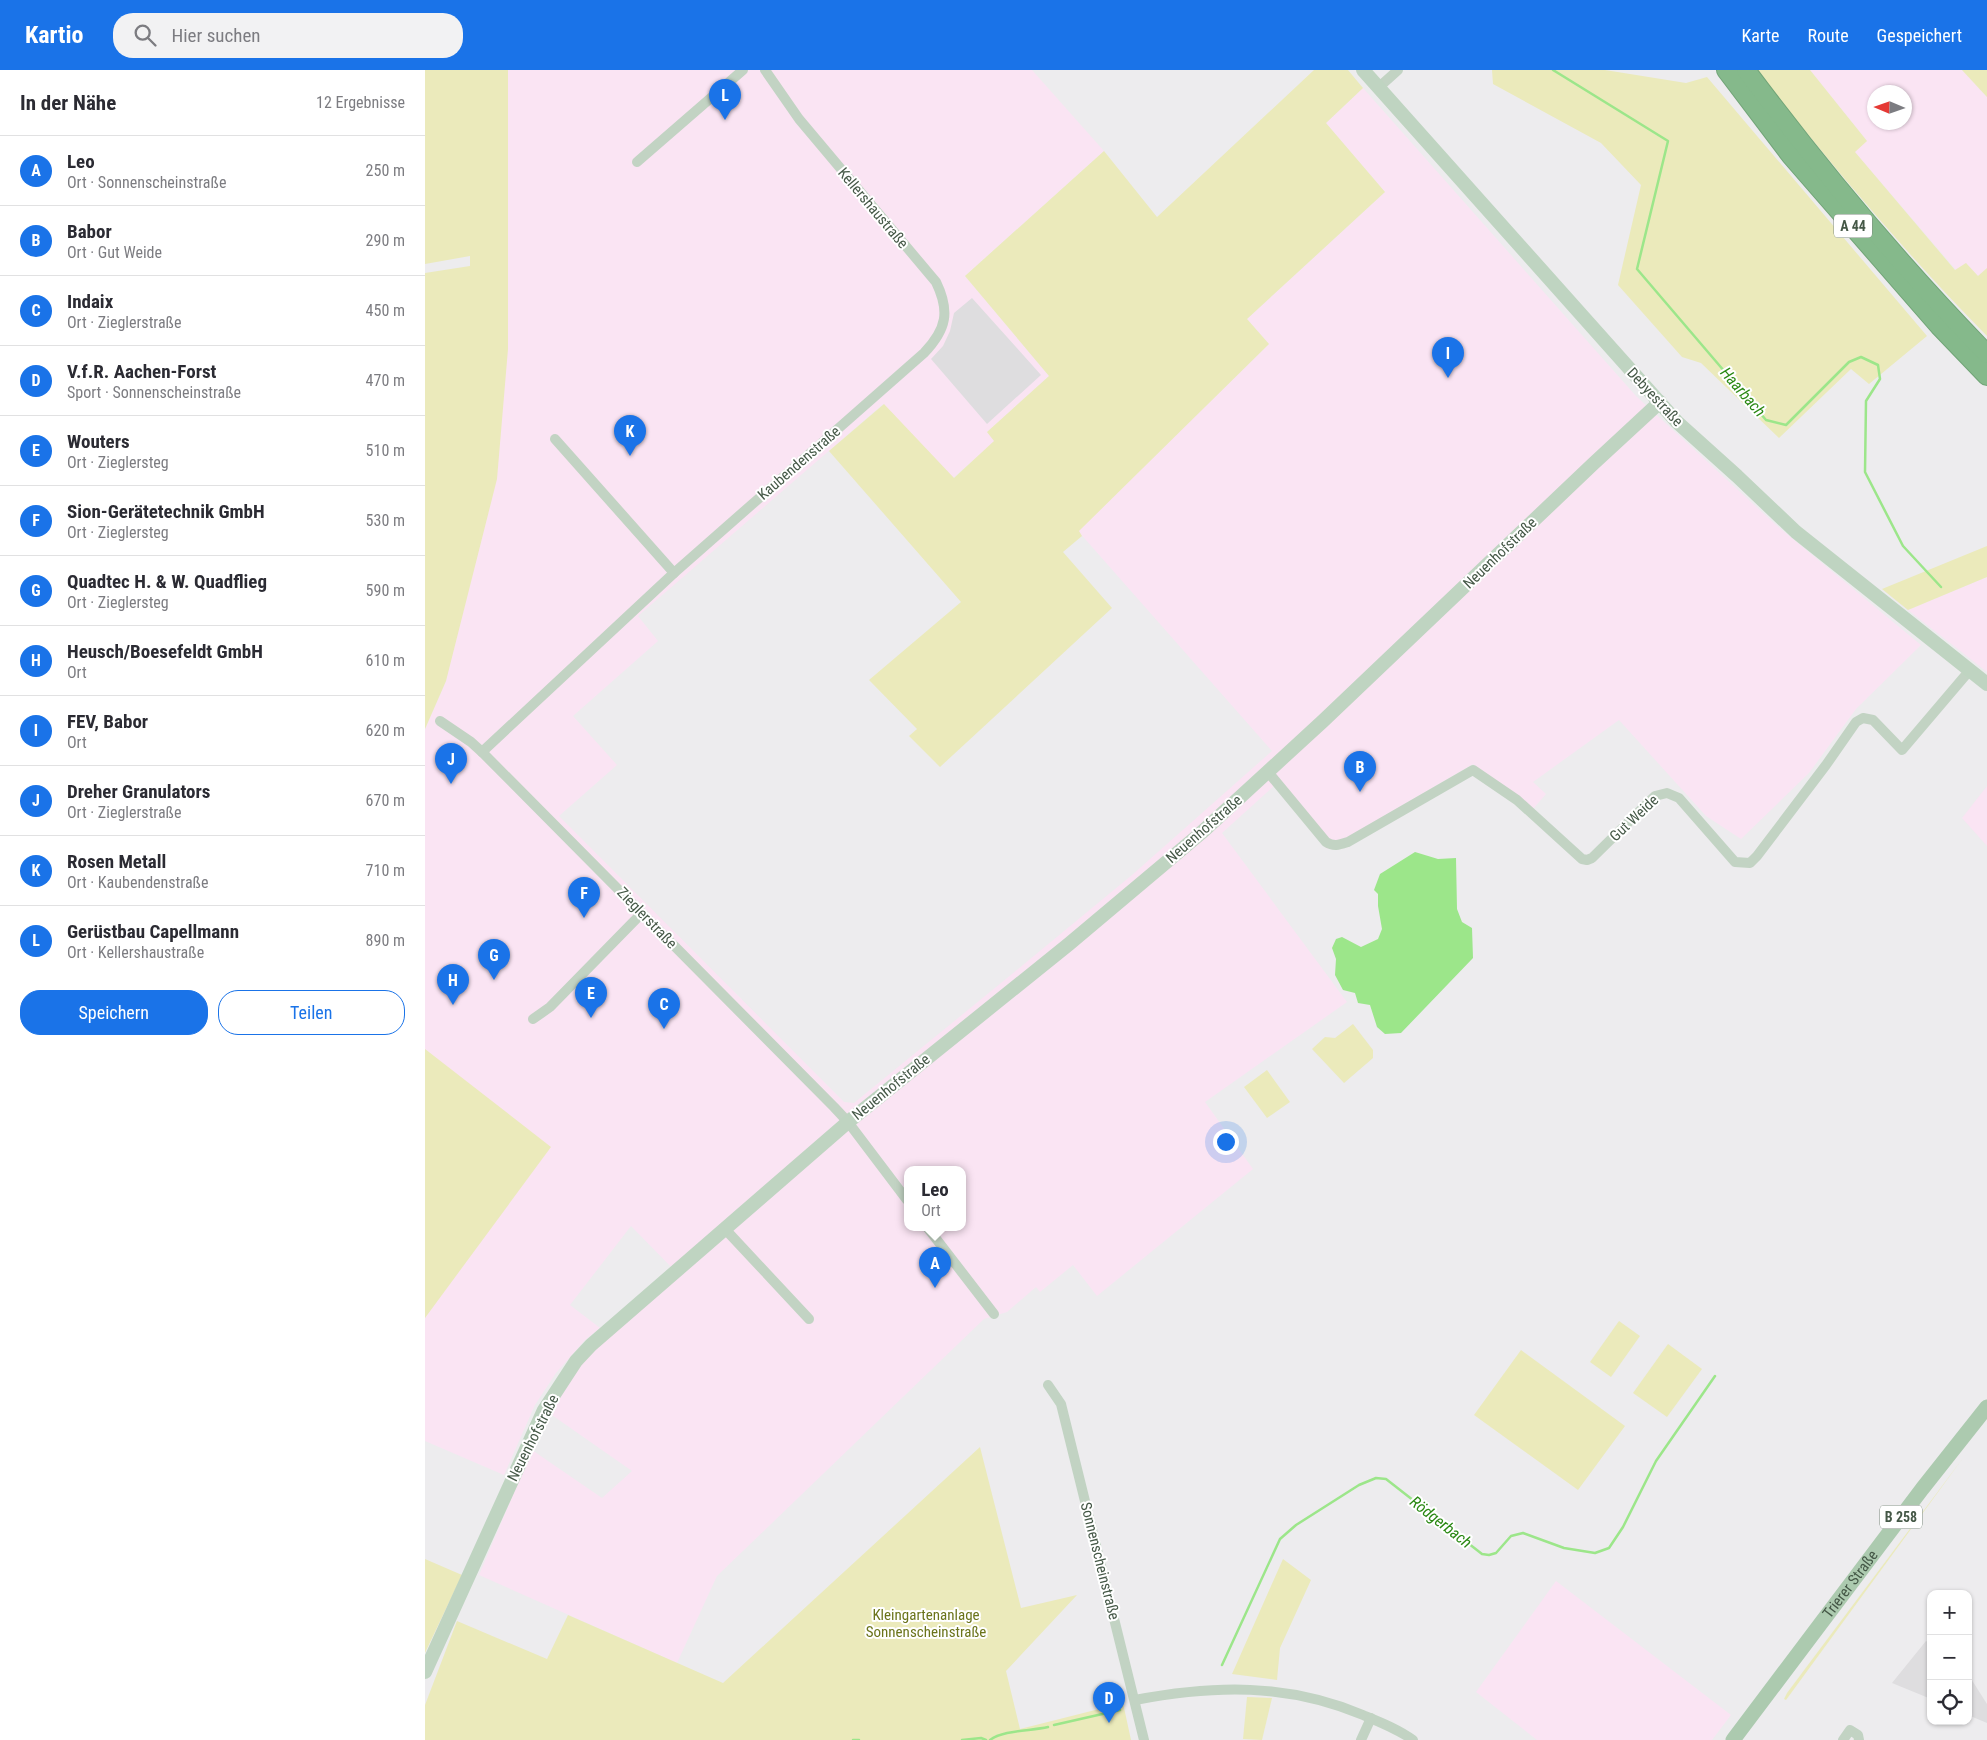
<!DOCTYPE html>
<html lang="de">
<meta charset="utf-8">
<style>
body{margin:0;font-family:"Roboto Condensed",sans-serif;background:#f2f2f3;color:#2b2b33}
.controls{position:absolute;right:15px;bottom:15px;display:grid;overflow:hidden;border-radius:10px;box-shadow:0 1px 4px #0004}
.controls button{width:45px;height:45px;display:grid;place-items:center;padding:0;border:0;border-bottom:1px solid #e1e1e2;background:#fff;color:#2b2b33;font:25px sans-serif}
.compass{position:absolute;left:1442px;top:15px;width:45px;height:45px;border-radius:50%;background:#fff;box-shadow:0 1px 4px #0004;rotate:272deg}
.you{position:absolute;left:800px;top:1071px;width:18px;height:18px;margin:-12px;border:4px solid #fff;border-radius:50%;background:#1a73e8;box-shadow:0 0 0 8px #1a73e833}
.badge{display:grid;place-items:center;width:32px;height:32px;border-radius:50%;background:#1a73e8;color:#fff;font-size:16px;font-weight:700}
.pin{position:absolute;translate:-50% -41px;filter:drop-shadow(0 1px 2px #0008)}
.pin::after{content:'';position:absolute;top:26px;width:18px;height:15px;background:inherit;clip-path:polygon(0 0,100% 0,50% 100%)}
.popup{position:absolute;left:479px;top:1096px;width:62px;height:65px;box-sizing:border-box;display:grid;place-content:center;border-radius:10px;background:#fff;filter:drop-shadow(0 1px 4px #0005);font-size:16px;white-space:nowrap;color:#7c7c81}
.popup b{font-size:19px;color:#2b2b33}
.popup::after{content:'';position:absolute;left:50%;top:100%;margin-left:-10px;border:10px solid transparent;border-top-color:#fff}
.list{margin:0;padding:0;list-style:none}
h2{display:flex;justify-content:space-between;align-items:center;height:65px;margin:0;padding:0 20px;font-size:21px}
h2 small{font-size:16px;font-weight:400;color:#7c7c81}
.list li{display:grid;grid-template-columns:32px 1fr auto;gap:15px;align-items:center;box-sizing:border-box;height:70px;padding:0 20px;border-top:1px solid #e1e1e2}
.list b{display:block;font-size:19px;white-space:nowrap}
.list p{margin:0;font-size:16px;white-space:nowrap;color:#7c7c81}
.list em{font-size:16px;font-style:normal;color:#7c7c81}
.actions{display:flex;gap:10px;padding:15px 20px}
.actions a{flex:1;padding:11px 0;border:1px solid #1a73e8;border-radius:20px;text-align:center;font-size:18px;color:#1a73e8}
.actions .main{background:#1a73e8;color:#fff}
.icon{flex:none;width:28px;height:28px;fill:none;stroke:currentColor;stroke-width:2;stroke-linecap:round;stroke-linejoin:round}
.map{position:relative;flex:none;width:1562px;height:1670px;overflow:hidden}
header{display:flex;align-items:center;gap:30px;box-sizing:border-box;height:70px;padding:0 25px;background:#1a73e8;color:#fff}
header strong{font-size:24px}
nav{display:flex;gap:28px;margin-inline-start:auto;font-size:18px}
.search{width:350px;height:45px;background:#f2f2f3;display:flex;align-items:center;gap:12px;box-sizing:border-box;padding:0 18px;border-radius:20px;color:#7c7c81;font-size:19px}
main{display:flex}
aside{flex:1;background:#fff}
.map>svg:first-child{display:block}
.commercial{fill:#fae4f3;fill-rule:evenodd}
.education{fill:#dedddf}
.green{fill:#ebeabb}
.water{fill:#9ce68a}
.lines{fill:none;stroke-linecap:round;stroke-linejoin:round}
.stream{stroke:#9ce68a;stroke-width:2.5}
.highway-casing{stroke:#71a477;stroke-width:20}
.street{stroke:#c2d3c3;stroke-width:10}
.secondary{stroke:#bfd4c1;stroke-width:14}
.primary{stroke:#accaaf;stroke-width:15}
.highway{stroke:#85b98b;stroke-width:18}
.labels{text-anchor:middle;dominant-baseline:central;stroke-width:4;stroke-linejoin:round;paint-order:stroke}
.shield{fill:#fff;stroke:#7d8a7e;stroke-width:1}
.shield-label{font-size:14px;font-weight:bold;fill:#455847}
.street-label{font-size:15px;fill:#455847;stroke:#fff}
.park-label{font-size:15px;fill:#6b741b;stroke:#fff}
.water-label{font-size:16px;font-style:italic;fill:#2a8813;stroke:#fff}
</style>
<header>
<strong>Kartio</strong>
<div class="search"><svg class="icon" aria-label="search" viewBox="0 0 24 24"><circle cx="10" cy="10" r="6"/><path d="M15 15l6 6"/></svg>Hier suchen</div>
<nav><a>Karte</a><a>Route</a><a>Gespeichert</a></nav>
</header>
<main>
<aside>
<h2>In der Nähe<small>12 Ergebnisse</small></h2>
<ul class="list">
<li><span class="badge">A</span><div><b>Leo</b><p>Ort · Sonnenscheinstraße</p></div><em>250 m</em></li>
<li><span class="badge">B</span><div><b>Babor</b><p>Ort · Gut Weide</p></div><em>290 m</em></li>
<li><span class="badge">C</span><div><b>Indaix</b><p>Ort · Zieglerstraße</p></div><em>450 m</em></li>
<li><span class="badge">D</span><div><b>V.f.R. Aachen-Forst</b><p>Sport · Sonnenscheinstraße</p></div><em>470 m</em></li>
<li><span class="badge">E</span><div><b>Wouters</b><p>Ort · Zieglersteg</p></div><em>510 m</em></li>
<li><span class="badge">F</span><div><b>Sion-Gerätetechnik GmbH</b><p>Ort · Zieglersteg</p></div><em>530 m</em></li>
<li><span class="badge">G</span><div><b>Quadtec H. &amp; W. Quadflieg</b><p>Ort · Zieglersteg</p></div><em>590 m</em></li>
<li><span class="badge">H</span><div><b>Heusch/Boesefeldt GmbH</b><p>Ort</p></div><em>610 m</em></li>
<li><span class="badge">I</span><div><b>FEV, Babor</b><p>Ort</p></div><em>620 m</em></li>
<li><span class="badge">J</span><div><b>Dreher Granulators</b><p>Ort · Zieglerstraße</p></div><em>670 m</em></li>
<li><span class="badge">K</span><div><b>Rosen Metall</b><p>Ort · Kaubendenstraße</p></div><em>710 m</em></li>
<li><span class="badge">L</span><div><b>Gerüstbau Capellmann</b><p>Ort · Kellershaustraße</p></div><em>890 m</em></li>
</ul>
<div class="actions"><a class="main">Speichern</a><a>Teilen</a></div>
</aside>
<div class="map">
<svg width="1562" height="1670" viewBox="0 0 1562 1670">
<rect width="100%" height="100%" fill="#edecee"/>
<g class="commercial">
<path d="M83,0H607L679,81L540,206L624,306L562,362L570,371L528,408L458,334L213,546L233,571L148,646L192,695L134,746L419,1032L429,1033L587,904L707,805L847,681L653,461L844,274L822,249L960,122L901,53L938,18L1211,326L1351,455L1496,575L1431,639L1384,703L1316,769L1281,746L1194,650L1108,712L1121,724L1108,739L1048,694L902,779L850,715L797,763L922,932L780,1032L828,1099L672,1226L648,1195L615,1222L611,1217L582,1242L559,1249L292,1506L252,1593L54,1505L107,1380L177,1428L207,1401L124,1343L158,1290L255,1206L206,1156L145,1235L175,1258L160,1270L131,1303L110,1335L79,1405L0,1371V1248L29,1207L44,1015L0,979V659L21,611L83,279ZM482,1099H538V1157H482Z"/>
<path d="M1385,0H1537L1562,27V199L1553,206L1541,193L1531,200L1429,81L1442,71ZM1450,22H1480V52H1450Z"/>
<path d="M1562,507V602L1483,540Z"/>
<path d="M1562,716V776L1537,748Z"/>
<path d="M1131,1511L1306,1645L1287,1670H1112L1051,1622Z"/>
</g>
<g class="education">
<path d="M547,228L616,305L562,354L506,289L518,276L525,261L529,243Z"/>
<path d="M1501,1571L1504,1573L1506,1571V1629L1467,1613Z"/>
<path d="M1543,1604L1562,1634V1653L1543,1645Z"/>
</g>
<g class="green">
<path d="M0,0H83V279L72,409L21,611L0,659V203L45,196V186L0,194Z"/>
<path d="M889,0H923L938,18L901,53L960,122L822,249L844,274L654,461L657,466L638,482L687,538L515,697L484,666L492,659L444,610L536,532L404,381L459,334L529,408L569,371L562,362L624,306L540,206L679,81L732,147Z"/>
<path d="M1067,0H1180L1261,13L1282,7L1502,266L1444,314L1426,299L1354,368L1276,293L1257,287L1193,215L1216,115L1176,73L1068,14Z"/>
<path d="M1331,0H1385L1442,71L1430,82L1530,200L1541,193L1553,206L1562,198V266C1479,182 1404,92 1331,0Z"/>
<path d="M1537,0H1562V27Z"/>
<path d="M1562,476V507L1483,540L1457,519Z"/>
<path d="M928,954L948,980V988L919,1013L887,979L900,967L910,968Z"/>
<path d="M0,979L126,1077L0,1248Z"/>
<path d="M842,1000L865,1032L842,1048L819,1017Z"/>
<path d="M1194,1251L1215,1266L1186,1307L1165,1292Z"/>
<path d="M1243,1274L1277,1299L1242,1347L1208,1323Z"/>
<path d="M1096,1280L1200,1356L1153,1420L1049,1345Z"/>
<path d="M555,1377L596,1538L652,1525L581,1601L595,1659L698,1633L706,1670H0V1635L32,1551L122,1589L143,1545L298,1613Z"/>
<path d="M1538,1388L1361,1630L1359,1629L1362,1623Z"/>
<path d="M0,1489L37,1505L0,1583Z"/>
<path d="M858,1489L886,1510L855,1578L852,1610L807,1604Z"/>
<path d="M822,1627L847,1628L837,1670L818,1669Z"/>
</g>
<path class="water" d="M990,782L1013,789L1031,788L1032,839L1037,852L1047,858L1048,888L976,963L960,964L952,957L945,935L933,933L930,923L918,920L910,905L911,889L907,878L911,869L917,867L936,877L953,869L957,859L953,836V824L949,820L955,804Z"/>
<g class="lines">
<g class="stream">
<path d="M1128,0L1243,71L1212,199L1341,350L1361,355L1424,292L1436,287L1453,295L1455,309L1441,331L1440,402L1478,476L1516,517"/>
<path d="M797,1595L855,1469L871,1455L934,1415L951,1408L961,1409L1057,1484L1064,1485L1071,1483L1086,1466L1098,1463L1139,1478L1170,1483L1184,1478L1198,1457L1231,1391L1290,1306"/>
<path d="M629,1655L695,1640"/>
<path d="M428,1670H434"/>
<path d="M537,1670L556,1668L561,1670"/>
<path d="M565,1670C578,1660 606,1661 623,1657"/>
</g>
<defs>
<g id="highway">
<path d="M1301,0L1366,86L1514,256L1562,306"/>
<path d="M1321,0C1395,99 1475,195 1562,284"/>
</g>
</defs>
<use href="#highway" class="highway-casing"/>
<g class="street">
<path d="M953,18L973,0"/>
<path d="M212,92L318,0"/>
<path d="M130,369L249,503"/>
<path d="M15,651L46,672L57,682L409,1037L423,1052L482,1130"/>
<path d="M57,682L249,503L499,283C522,259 525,241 511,212L374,49L340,0"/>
<path d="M843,702L901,772C909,777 914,775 923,772L1048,700L1092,730L1157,789L1162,790L1167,788L1230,726L1242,723L1254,728L1310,792L1325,793L1332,786L1401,695L1431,652L1438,648L1448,650L1477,680L1545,600"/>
<path d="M108,949L125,937L217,843"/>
<path d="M502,1157L569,1244"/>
<path d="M300,1159L384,1249"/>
<path d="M623,1315L636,1334L719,1670"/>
<path d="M710,1630C790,1615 861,1613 938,1645C955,1652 973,1659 988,1670"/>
<path d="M936,1670L946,1648"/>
<path d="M1418,1670L1425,1660L1433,1665L1434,1670"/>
</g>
<g class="secondary">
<path d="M938,0L1252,352L1312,406L1371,462L1562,614"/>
<path d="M0,1602L119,1340L151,1291L166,1275L423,1052L644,874L776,763L898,651L1168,394L1235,332"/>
</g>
<path class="primary" id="s1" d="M1308,1670L1497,1419L1562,1337"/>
<use href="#highway" class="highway"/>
</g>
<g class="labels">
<g class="shield">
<rect x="1409" y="144.5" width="38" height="23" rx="4"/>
<rect x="1455" y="1435.5" width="42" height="23" rx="4"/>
</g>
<g class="shield-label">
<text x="1428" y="156">A 44</text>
<text x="1476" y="1447">B 258</text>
</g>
<g class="street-label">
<text transform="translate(448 138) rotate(50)">Kellershaustraße</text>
<text transform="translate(1230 327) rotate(47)">Debyestraße</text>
<text transform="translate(374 393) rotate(-41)">Kaubendenstraße</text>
<text transform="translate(1075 483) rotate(-44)">Neuenhofstraße</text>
<text transform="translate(1209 748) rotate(-43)">Gut Weide</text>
<text transform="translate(779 759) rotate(-41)">Neuenhofstraße</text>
<text transform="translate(222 848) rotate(46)">Zieglerstraße</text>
<text transform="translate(466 1017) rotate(-39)">Neuenhofstraße</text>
<text transform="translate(108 1368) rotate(-63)">Neuenhofstraße</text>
<text transform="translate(675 1491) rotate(76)">Sonnenscheinstraße</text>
<text stroke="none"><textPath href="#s1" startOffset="195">Trierer Straße</textPath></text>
</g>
<g class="park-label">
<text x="501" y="1545">Kleingartenanlage<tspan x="501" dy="17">Sonnenscheinstraße</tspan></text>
</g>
<g class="water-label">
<text transform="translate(1318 322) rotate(49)">Haarbach</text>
<text transform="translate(1016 1452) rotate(38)">Rödgerbach</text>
</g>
</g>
</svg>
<div class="controls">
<button>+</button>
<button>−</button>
<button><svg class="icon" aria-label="locate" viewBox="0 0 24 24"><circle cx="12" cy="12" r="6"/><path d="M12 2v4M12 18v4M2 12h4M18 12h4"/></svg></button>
</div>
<svg class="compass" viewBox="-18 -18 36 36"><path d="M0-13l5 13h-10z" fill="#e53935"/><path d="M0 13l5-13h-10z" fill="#7c7c81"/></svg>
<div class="you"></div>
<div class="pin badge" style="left:510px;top:1218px">A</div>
<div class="popup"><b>Leo</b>Ort</div>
<div class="pin badge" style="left:935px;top:722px">B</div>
<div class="pin badge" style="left:239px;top:959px">C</div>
<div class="pin badge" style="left:684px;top:1653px">D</div>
<div class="pin badge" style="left:166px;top:948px">E</div>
<div class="pin badge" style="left:159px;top:848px">F</div>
<div class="pin badge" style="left:69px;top:910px">G</div>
<div class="pin badge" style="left:28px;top:935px">H</div>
<div class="pin badge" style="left:1023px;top:308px">I</div>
<div class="pin badge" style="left:26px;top:714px">J</div>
<div class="pin badge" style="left:205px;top:386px">K</div>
<div class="pin badge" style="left:300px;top:50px">L</div>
</div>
</main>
